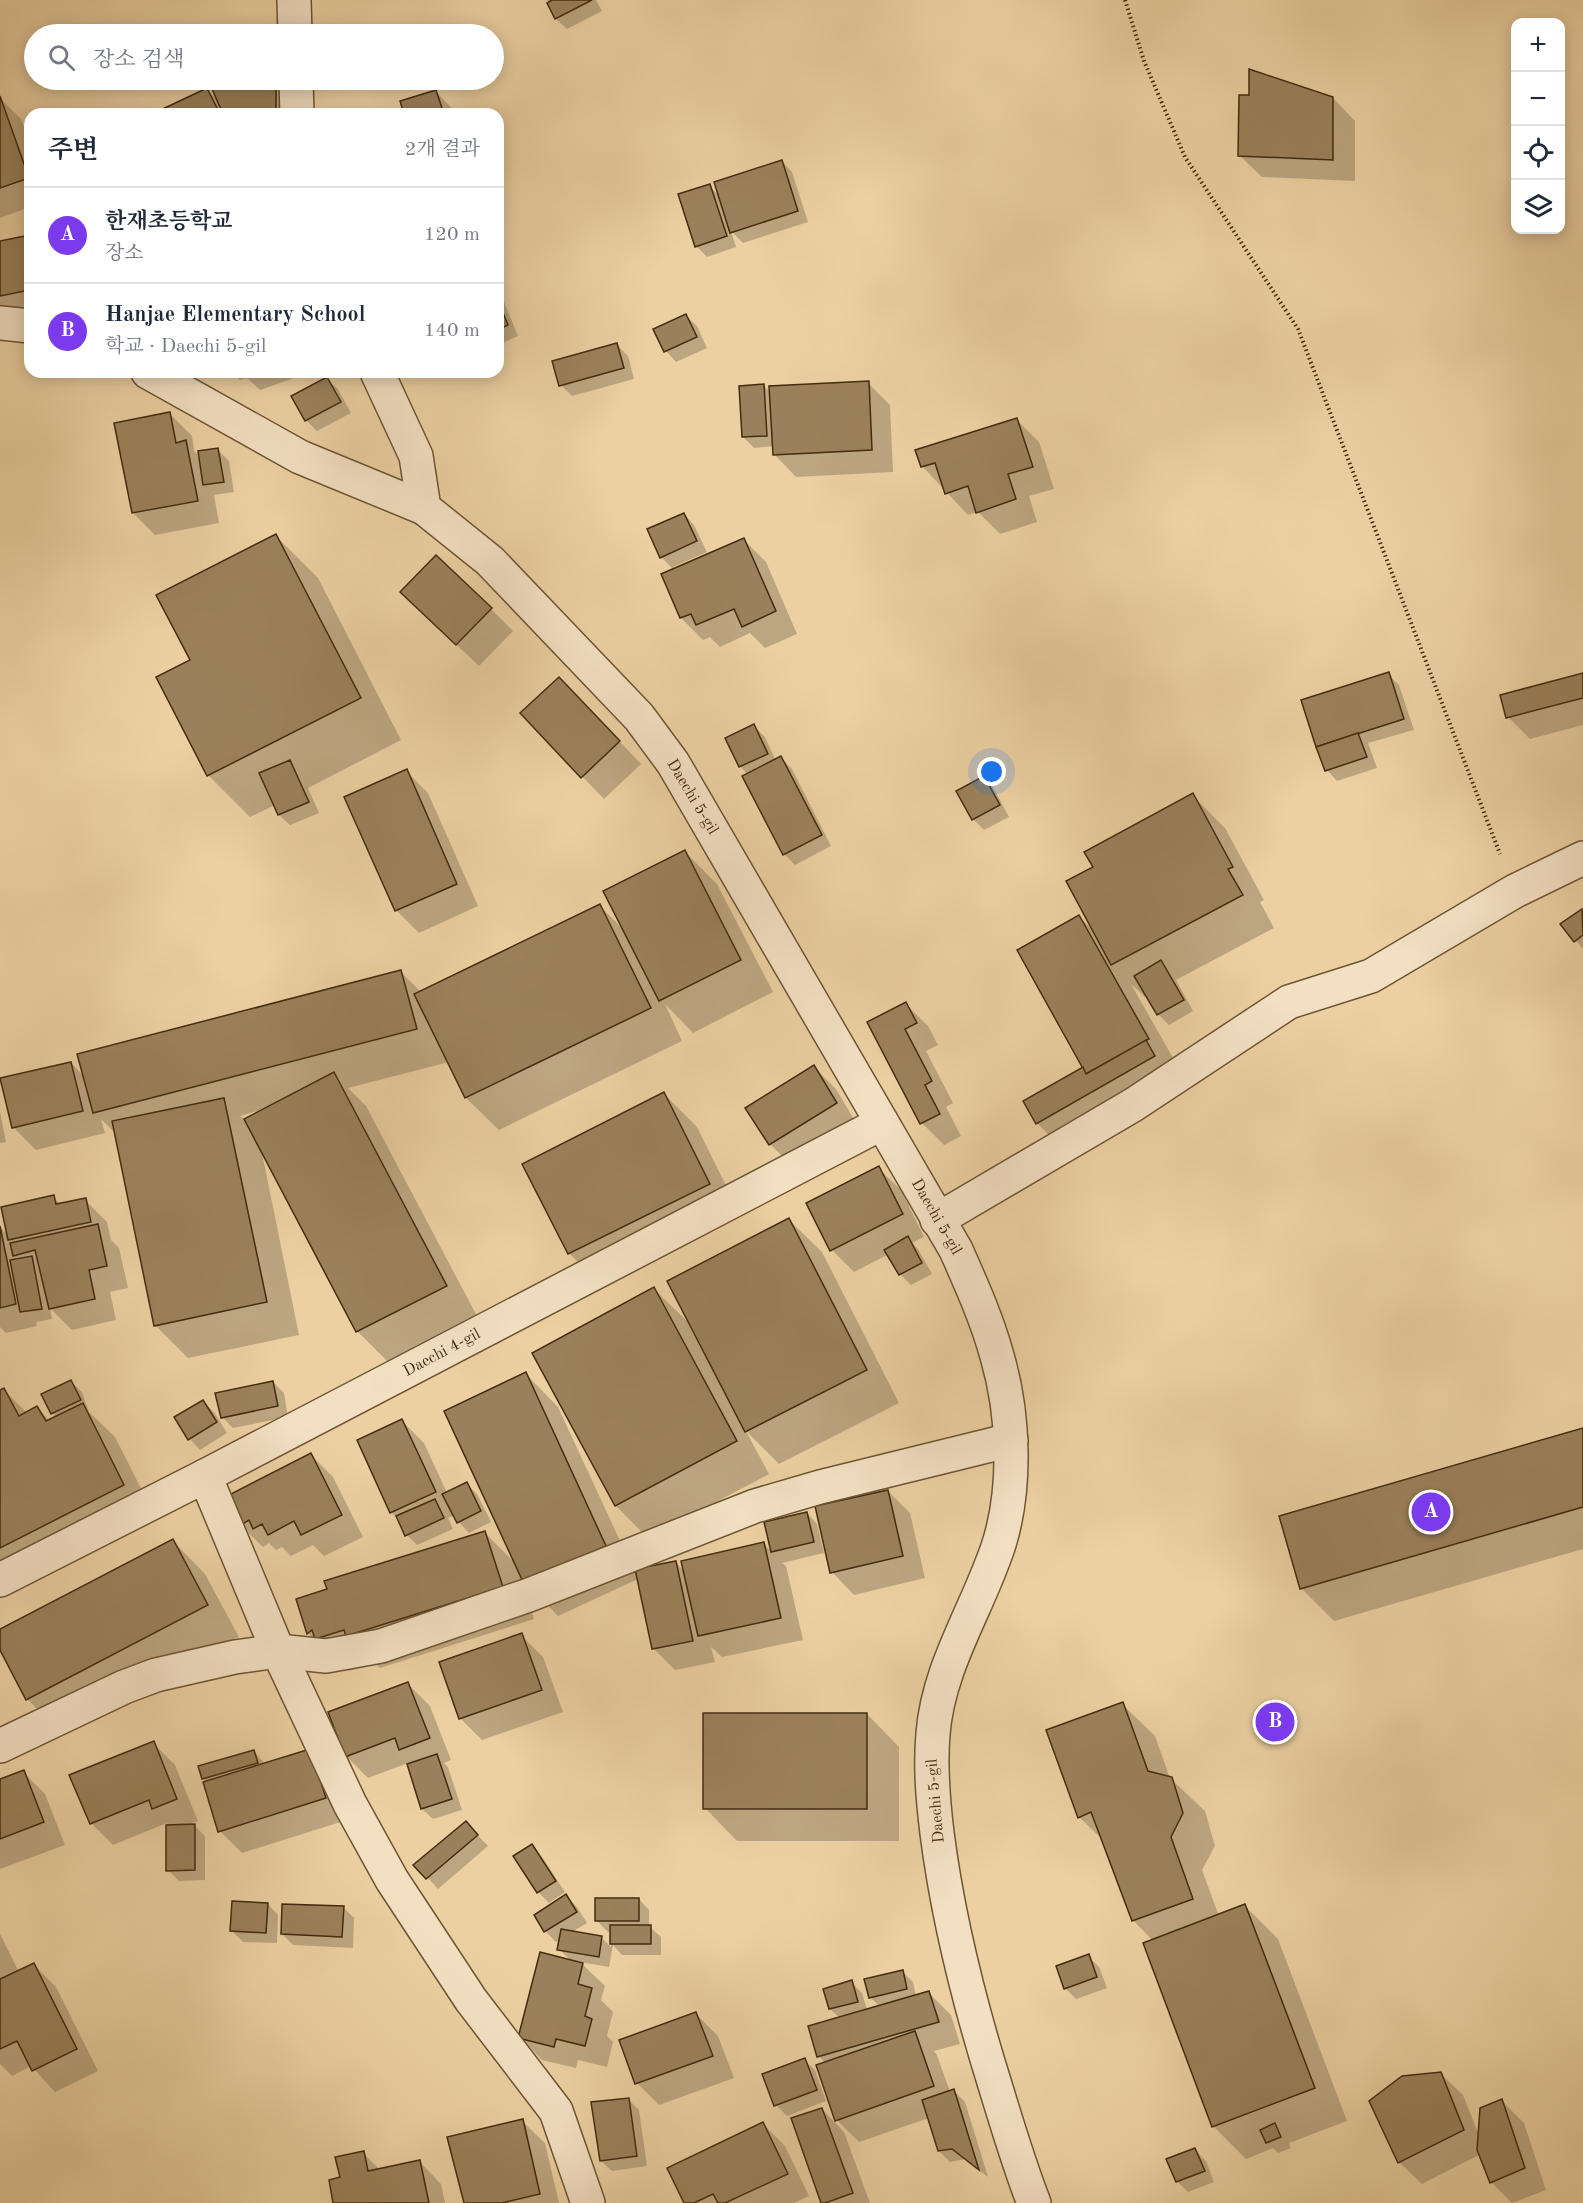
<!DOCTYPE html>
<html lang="ko">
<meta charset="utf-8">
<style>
body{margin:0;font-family:"Old Standard TT","Noto Serif KR",serif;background:#f6f6f7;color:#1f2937}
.controls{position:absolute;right:18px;top:18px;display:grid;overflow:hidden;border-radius:12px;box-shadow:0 3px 15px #0003}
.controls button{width:54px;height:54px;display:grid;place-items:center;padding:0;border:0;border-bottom:2px solid #e0e1e3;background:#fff;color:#1f2937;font:30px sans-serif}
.you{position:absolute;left:992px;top:772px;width:21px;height:21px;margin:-15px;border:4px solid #fff;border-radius:50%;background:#1a73e8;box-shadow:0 0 0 9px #1a73e833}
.badge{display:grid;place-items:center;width:39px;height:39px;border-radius:50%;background:#7c3aed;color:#fff;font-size:20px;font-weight:700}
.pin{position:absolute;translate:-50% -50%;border:3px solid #fff;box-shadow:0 2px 6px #0006}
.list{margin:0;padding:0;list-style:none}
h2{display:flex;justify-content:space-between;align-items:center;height:78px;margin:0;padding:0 24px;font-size:26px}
h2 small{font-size:20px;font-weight:400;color:#747a83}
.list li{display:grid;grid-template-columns:39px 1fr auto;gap:18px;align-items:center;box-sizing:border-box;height:96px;padding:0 24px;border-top:2px solid #e0e1e3}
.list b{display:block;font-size:22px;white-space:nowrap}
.list p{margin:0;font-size:20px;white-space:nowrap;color:#747a83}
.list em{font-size:20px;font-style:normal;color:#747a83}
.icon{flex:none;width:33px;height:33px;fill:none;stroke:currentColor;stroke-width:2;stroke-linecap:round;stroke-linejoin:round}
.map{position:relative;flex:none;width:1583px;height:2203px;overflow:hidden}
.search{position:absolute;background:#fff;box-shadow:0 3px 15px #0003;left:24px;top:24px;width:480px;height:66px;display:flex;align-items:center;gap:15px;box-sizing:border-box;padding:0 21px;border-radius:33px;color:#747a83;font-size:22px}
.panel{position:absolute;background:#fff;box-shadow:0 3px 15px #0003;left:24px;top:108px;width:480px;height:270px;border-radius:18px}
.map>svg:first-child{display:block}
.shadow{fill:#0003;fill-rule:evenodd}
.building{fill:#9b815b;stroke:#432c0f;stroke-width:1.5}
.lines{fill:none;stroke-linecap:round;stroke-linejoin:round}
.street-casing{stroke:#6d5534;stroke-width:36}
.path{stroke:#432c0f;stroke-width:4;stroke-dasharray:1.5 3;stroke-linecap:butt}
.street{stroke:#f3e0c3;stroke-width:33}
.labels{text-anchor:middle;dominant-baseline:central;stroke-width:6;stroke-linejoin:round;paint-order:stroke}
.street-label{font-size:16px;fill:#432c0f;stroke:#f3e0c3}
</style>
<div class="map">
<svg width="1583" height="2203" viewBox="0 0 1583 2203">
<rect width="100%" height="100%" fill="#ecd0a2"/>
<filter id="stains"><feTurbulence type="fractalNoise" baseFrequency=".00333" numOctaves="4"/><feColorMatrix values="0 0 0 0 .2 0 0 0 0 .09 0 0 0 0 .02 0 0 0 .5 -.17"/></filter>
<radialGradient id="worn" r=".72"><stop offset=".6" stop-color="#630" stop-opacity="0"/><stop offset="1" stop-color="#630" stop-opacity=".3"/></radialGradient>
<g class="shadow">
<path d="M547,0H596L602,11L567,29L556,19Z"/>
<path d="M209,80H297L298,114H155L207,89L218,101Z"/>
<path d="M436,92L458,114H406Z"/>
<path d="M0,98L21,119L30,143V207L0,218Z"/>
<path d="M1333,98L1355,121V181L1262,177L1239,155Z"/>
<path d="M782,161L792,172L808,222L743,243L731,231L736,247L707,257L696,246L709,186L721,197Z"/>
<path d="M30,236V316L0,322V243Z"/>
<path d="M498,287L518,336L498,345Z"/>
<path d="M686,316L697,326L707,348L676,362L666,351L655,330Z"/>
<path d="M617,345L628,356L634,379L572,396L561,385Z"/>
<path d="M232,372H296L297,377L260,390L247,378L240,380Z"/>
<path d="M327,379L338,389L351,413L317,431L306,420L293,397Z"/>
<path d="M868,383L890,405L893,472L796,477L774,454V446L754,448L743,437L764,386L771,393Z"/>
<path d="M170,414L192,436L194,451L201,457L218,450L229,461L234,492L214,495L219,523L155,535L133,513Z"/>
<path d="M1017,420L1039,442L1054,489L1029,496L1037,522L1000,534L978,512L968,515L922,466Z"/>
<path d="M684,514L694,525L707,552L673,567V569L661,557Z"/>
<path d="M276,536L318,578L401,740L308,788L319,813L290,825L279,815L275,805L250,817L208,775L192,660Z"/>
<path d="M744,540L766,562L797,634L765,648L750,633L720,647L710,637L703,640L681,618Z"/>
<path d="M491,609L513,631L479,666L424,614Z"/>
<path d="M1388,674L1399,685L1414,730L1368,743L1377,768L1337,781L1327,770Z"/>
<path d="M1583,675V725L1530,739L1508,717Z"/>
<path d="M581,701L641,764L604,799L522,714Z"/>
<path d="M754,726L765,737L776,761L781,758L792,769L831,846L795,865L784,854L748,775L740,766Z"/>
<path d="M406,771L428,793L478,906L419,933L396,910L346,798Z"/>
<path d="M984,778L994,789L1009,817L984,830L973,819Z"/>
<path d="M1192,795L1225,828L1264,900L1260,902L1274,928L1176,980L1193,1011L1169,1025L1158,1014L1147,996L1145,997L1131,984L1181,1072L1059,1145L1037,1123L1084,1068L1079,917L1095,932V867Z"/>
<path d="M685,852L717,884L773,992L693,1033L665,1004L682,1041L499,1130L466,1098L449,1062L348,1088L366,1106L478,1318L390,1364L357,1331L261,1148L299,1335L188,1358L155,1325L116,1134L101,1119L105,1133L36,1150L14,1128L71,1063L85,1077L401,972L421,992L599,905L624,930ZM261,1110L245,1120L240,1116Z"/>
<path d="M1582,911L1583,912V949L1563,925Z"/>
<path d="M906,1004L928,1026L938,1045L926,1051L953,1103L946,1107L961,1136L944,1145L922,1123L870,1022Z"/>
<path d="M814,1067L836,1089L858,1126L792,1166L770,1144Z"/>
<path d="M664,1094L697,1127L741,1216L601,1286L569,1253Z"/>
<path d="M0,1112L6,1142L0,1143Z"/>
<path d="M878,1168L901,1190L924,1237L912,1243L918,1249L932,1274L911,1285L900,1274L889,1254L854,1272L832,1250Z"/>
<path d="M53,1197L61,1205L85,1200L107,1222L111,1240L119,1248L128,1288L110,1292L116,1320L72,1330L50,1308L52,1319L36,1322L37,1326L6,1333L0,1327V1227L8,1235Z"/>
<path d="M789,1220L822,1252L899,1403L779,1464L746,1431L769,1474L648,1538L616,1506L654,1289L687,1321L694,1335Z"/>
<path d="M526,1374L558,1407L634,1571L676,1563L685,1572L764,1544L772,1552L766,1523L807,1513L817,1524L824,1553L782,1563L786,1566L803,1640L722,1657L711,1647L715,1662L675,1670L653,1648L638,1579L558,1616L522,1579L534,1619L380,1668L375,1663L349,1671L342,1664L340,1665L308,1633L298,1600L485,1533L516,1564Z"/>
<path d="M71,1382L82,1392L89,1412L115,1437L156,1518L0,1597V1392L4,1390L27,1413L37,1408L50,1421L56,1418L43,1395Z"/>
<path d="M273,1382L284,1393L288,1417L233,1428L222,1417Z"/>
<path d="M203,1402L214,1412L227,1433L200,1450L190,1439Z"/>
<path d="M402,1421L424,1443L447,1493L467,1484L477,1494L491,1522L469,1533L459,1522L455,1515L448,1518L453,1529L417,1545L407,1535L400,1521L391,1512Z"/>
<path d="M1583,1430V1549L1334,1621L1301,1588Z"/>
<path d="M311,1455L333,1477L363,1537L324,1556L313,1545L291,1556L282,1547L276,1550L269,1543L263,1547L240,1525Z"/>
<path d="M888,1491L910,1513L925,1578L854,1595L832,1572Z"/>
<path d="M173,1541L205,1574L239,1637L60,1731L27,1699L0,1647V1631Z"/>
<path d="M521,1635L543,1657L563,1712L482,1740L460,1718Z"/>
<path d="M408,1684L430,1706L451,1760L444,1763L448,1767L462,1810L433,1819L422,1809L408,1763L368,1778L346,1756Z"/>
<path d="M1122,1704L1155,1736L1170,1778L1205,1811L1215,1846L1202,1870L1219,1916L1245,1906L1278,1939L1347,2121L1289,2143L1291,2148L1278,2153L1273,2148L1246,2159L1213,2126L1153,1941L1133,1920L1104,1841L1079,1817Z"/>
<path d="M867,1714L899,1747V1841H737L705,1808Z"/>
<path d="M153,1743L175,1765L198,1821L187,1825H194L205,1836V1880L179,1881L168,1870L167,1823L113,1845L91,1823Z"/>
<path d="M310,1750L347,1820L242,1853L220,1831L207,1783L203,1779L200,1767L254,1751L265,1764Z"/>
<path d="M23,1772L45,1794L65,1845L0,1869V1781Z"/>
<path d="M466,1823L488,1846L438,1889L416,1865Z"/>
<path d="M531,1846L542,1857L565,1892L549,1903L538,1892Z"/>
<path d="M566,1896L577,1907L587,1923L572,1932L601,1937L611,1947V1932H608L597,1921L639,1899L649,1910V1926L661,1937V1955H622L613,1945L609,1967L580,1962L605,1986L601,2000L613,2012L607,2036L613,2042L607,2067L578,2060L576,2068L542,2060L520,2037L571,1961L559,1949L561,1939L556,1942L545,1931Z"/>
<path d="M268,1904L278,1915L277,1943L243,1942L232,1931Z"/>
<path d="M343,1907L354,1918L353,1948L293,1945L282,1934Z"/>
<path d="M0,1934L19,1972L34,1965L56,1987L98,2071L55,2092L31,2066L12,2076L0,2064Z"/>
<path d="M1088,1956L1099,1967L1107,1988L1076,1999L1065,1988Z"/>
<path d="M902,1971L913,1982L916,1996L929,1993L951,2015L960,2044L934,2051L937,2055L950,2092L954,2091L965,2102L988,2177L965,2159L950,2162L939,2151L929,2118L859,2142L837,2120L826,2064L819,2056L840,2018L830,2009L825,1990L851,1982L862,1993L867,2010L880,2007L870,1997Z"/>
<path d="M696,2014L718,2036L734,2078L659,2105L637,2083Z"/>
<path d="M804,2060L815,2070L826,2101L787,2116L776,2105Z"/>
<path d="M1440,2073L1463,2095L1480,2138L1502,2101L1524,2123L1546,2190L1512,2203L1491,2182L1481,2154L1422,2184L1399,2162Z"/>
<path d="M628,2099L639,2110L647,2166L612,2171L601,2161Z"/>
<path d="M822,2109L844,2132L870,2203H823Z"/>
<path d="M522,2121L545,2143L559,2203H465Z"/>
<path d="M763,2124L785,2146L809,2196L794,2203H685Z"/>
<path d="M1195,2150L1206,2161L1214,2182L1188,2192L1177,2181Z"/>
<path d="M363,2153L380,2170L419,2161L441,2184L445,2203H335L342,2179Z"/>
</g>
<g class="building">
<path d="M552,0H592L555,19L547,3Z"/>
<path d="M1249,69L1333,97V160L1238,156L1239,95H1249Z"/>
<path d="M208,80H276V114H223Z"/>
<path d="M207,88L220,114H152Z"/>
<path d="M436,90L444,114H404L400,101Z"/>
<path d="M0,96L29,178L0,188Z"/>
<path d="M782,160L798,211L730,233L714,182Z"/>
<path d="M710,184L727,236L695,247L678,194Z"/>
<path d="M30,235V290L0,296V241Z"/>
<path d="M498,300L508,325L498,330Z"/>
<path d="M686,314L697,337L664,352L653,329Z"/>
<path d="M617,343L624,368L559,386L552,361Z"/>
<path d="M327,377L341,402L305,421L291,396Z"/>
<path d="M869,381L872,450L773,455L769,386Z"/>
<path d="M764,384L767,436L742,437L739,386Z"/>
<path d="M170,412L176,443L186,440L198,501L132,513L114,423Z"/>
<path d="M1017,418L1033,467L1008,474L1016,499L976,513L968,486L945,494L935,463L921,467L915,450Z"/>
<path d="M218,448L224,482L203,485L198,451Z"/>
<path d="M684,513L697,541L660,558L647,529Z"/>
<path d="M276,534L361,698L207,776L156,677L190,660L156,595Z"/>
<path d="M744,538L776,611L742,627L734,609L696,625L691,614L680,618L661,574Z"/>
<path d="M436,555L492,608L456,645L400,592Z"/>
<path d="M1389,672L1404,719L1316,747L1301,700Z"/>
<path d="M1583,673V698L1506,718L1500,695Z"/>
<path d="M559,677L620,741L581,778L520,713Z"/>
<path d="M754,724L768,754L739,767L725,738Z"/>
<path d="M1358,733L1367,757L1325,771L1316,747Z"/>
<path d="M781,756L822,835L783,855L742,776Z"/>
<path d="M290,760L309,802L278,815L259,773Z"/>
<path d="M407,769L457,884L395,911L344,797Z"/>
<path d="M984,776L1000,805L972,820L956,791Z"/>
<path d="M1193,793L1233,867L1228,869L1243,895L1111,965L1066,881L1093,867L1084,852Z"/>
<path d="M685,850L741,960L659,1001L603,891Z"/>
<path d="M600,904L651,1008L465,1098L414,994Z"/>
<path d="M1582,909L1583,935L1574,942L1560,924Z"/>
<path d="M1079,915L1149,1039L1086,1074L1017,950Z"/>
<path d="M1161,960L1184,1000L1157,1015L1134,976Z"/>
<path d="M401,970L417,1029L93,1113L77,1054Z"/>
<path d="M906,1002L917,1023L905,1029L932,1081L925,1085L940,1114L920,1124L867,1022Z"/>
<path d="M1146,1040L1155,1056L1036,1124L1023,1101L1083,1067L1086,1074Z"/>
<path d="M71,1062L83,1111L12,1128L0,1078Z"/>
<path d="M814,1065L837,1103L769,1145L745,1108Z"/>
<path d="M334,1072L447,1286L356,1332L244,1119Z"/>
<path d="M664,1092L710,1184L568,1254L522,1164Z"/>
<path d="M224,1098L267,1302L154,1326L112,1121Z"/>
<path d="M879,1166L903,1214L830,1251L806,1203Z"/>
<path d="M54,1195L56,1204L86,1198L91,1222L8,1240L1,1207Z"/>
<path d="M789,1218L867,1370L745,1432L667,1281Z"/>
<path d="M98,1224L107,1266L89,1270L95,1299L49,1309L35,1250L13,1256L10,1243Z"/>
<path d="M0,1226L16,1304L0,1308Z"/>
<path d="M908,1236L922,1263L899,1275L884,1250Z"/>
<path d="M32,1256L42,1309L20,1312L10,1260Z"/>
<path d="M654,1287L737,1441L615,1506L532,1353Z"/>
<path d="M526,1372L606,1546L524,1584L444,1411Z"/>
<path d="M71,1380L81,1400L51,1414L41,1394Z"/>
<path d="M273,1381L278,1406L221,1418L215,1393Z"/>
<path d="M4,1388L19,1416L37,1406L46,1421L83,1403L124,1485L0,1548V1390Z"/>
<path d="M203,1400L217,1422L188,1440L174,1417Z"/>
<path d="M402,1419L436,1492L390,1513L357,1440Z"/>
<path d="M1583,1428V1507L1300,1589L1279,1516Z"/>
<path d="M311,1453L342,1515L301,1535L294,1521L268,1535L262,1524L253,1529L249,1520L239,1526L225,1497Z"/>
<path d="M467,1482L481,1511L457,1523L442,1494Z"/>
<path d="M888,1490L903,1556L830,1573L815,1506Z"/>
<path d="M435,1499L444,1518L405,1536L396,1516Z"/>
<path d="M807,1512L814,1542L771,1552L764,1522Z"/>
<path d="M485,1531L503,1587L346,1636L344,1630L315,1639L312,1630L307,1634L296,1599L327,1589L324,1581Z"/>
<path d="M173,1539L208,1605L26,1700L0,1650V1629Z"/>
<path d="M764,1542L781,1618L698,1636L681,1561Z"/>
<path d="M676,1561L693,1641L652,1649L635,1569Z"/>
<path d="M522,1633L542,1690L459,1719L439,1662Z"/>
<path d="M408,1682L430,1738L399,1750L395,1738L345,1757L328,1712Z"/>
<path d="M1123,1702L1148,1771L1172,1777L1183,1813L1171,1837L1193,1899L1132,1921L1091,1812L1078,1818L1046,1730Z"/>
<rect x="703" y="1713" width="164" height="96"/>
<path d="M154,1741L177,1799L152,1809L149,1800L90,1824L69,1775Z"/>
<path d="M310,1749L326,1798L218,1832L203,1782Z"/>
<path d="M254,1750L258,1763L202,1779L198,1766Z"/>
<path d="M437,1754L452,1799L421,1809L407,1764Z"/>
<path d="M24,1770L44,1822L0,1839V1779Z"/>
<path d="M466,1821L478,1835L426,1879L413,1865Z"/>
<path d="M195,1824V1870L166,1871V1825Z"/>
<path d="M532,1844L556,1881L537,1893L513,1856Z"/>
<path d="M566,1894L577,1912L544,1932L534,1915Z"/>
<rect x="595" y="1898" width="44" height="23"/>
<path d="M232,1901L268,1903L266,1933L230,1931Z"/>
<path d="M282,1904L344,1906L342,1937L281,1934Z"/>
<path d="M1245,1904L1315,2088L1212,2127L1143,1943Z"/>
<rect x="610" y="1925" width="41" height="19"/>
<path d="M561,1929L602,1936L599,1957L557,1950Z"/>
<path d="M540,1952L583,1963L578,1984L592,1988L585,2016L592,2019L585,2046L556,2039L554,2047L518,2038Z"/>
<path d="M1089,1954L1097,1977L1064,1989L1056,1966Z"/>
<path d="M34,1963L77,2049L32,2071L17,2041L0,2049V1979Z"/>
<path d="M903,1970L907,1989L869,1998L864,1979Z"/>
<path d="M852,1980L858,2002L829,2009L823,1989Z"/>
<path d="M929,1991L939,2022L817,2057L808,2026Z"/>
<path d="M696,2012L713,2056L635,2084L619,2040Z"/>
<path d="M915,2031L934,2086L835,2121L816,2065Z"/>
<path d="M805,2058L817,2090L774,2106L762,2074Z"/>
<path d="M1441,2072L1464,2130L1398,2163L1369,2101L1402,2076Z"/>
<path d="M954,2089L979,2170L952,2149L938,2151L922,2100Z"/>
<path d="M629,2098L637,2156L600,2161L591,2102Z"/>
<path d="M1502,2099L1525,2168L1490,2183L1477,2150L1480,2108Z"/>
<path d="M822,2108L853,2193L825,2203H821L791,2118Z"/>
<path d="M523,2119L540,2194L502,2203H464L447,2137Z"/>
<path d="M763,2122L788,2174L725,2203H718L713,2194L694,2203H684L667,2168Z"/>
<path d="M1275,2123L1281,2137L1266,2143L1260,2130Z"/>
<path d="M1195,2148L1205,2171L1176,2182L1166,2159Z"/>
<path d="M364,2151L368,2171L420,2160L429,2203H333L329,2180L340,2177L335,2157Z"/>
</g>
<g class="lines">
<defs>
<g id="street">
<path d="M294,0L295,34"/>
<path d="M296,80L297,114"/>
<path d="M0,323L30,326"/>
<path d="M148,372L300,457L424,508"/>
<path d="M377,372L416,456L424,508L490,561L639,717L673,763L956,1250C971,1284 987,1319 997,1356C1014,1414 1017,1489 998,1547C977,1610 938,1667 933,1734C930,1768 933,1800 937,1833C948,1919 969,2002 995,2085C1007,2124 1019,2165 1034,2203"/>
<path d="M937,1220L1133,1105L1289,1002L1371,976L1515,891L1583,858"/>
<path d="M205,1476L278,1651L350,1804L392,1880L471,2000L556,2111L588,2203"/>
<path d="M0,1580L205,1476L882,1123"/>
<path d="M0,1746L124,1687L156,1675L235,1657L278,1651L326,1656L381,1646L529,1595L755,1506L820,1487L1011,1440"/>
</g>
</defs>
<use href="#street" class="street-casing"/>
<path class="path" d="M1125,0L1144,61L1185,157L1298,329L1500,854"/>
<use href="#street" class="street"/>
</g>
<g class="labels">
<g class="street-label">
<text transform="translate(692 797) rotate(59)">Daechi 5-gil</text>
<text transform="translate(936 1217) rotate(60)">Daechi 5-gil</text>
<text transform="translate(442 1353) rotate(-28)">Daechi 4-gil</text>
<text transform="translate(936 1801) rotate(-95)">Daechi 5-gil</text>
</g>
</g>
<rect width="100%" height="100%" filter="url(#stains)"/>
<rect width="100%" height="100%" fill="url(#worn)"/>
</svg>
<div class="controls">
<button>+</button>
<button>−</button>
<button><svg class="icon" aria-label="locate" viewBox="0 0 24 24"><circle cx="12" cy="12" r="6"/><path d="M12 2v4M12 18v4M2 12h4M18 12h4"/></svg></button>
<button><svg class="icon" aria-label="layers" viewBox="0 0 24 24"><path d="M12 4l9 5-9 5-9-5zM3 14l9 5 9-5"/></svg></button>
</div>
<div class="you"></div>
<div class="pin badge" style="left:1431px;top:1512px">A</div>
<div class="pin badge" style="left:1275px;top:1722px">B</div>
<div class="search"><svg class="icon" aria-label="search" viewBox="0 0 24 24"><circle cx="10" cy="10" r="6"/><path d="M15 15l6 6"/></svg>장소 검색</div>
<section class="panel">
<h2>주변<small>2개 결과</small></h2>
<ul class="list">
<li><span class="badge">A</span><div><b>한재초등학교</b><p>장소</p></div><em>120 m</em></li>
<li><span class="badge">B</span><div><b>Hanjae Elementary School</b><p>학교 · Daechi 5-gil</p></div><em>140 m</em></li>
</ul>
</section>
</div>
